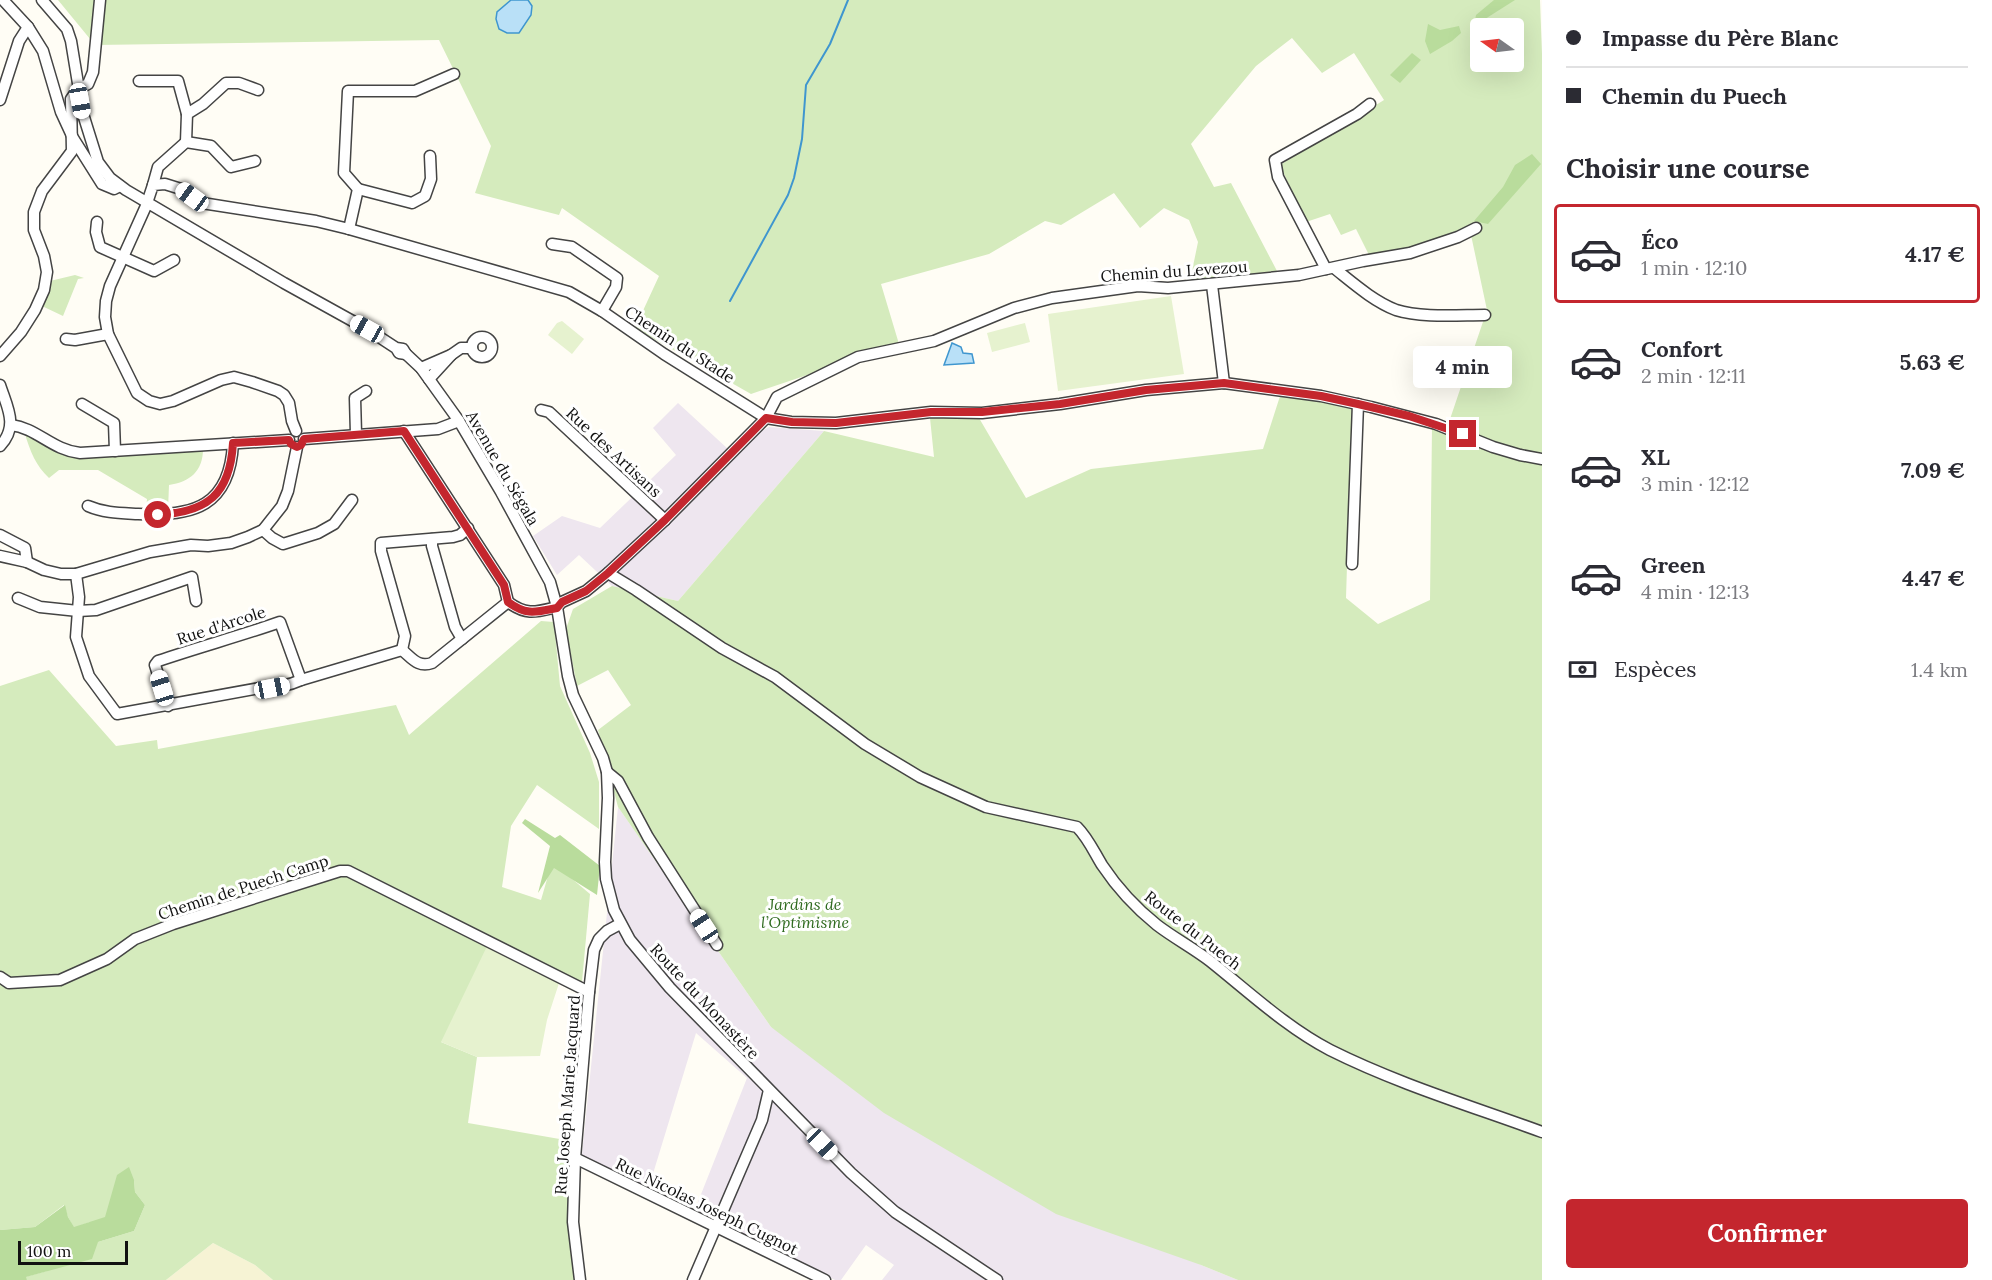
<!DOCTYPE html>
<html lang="fr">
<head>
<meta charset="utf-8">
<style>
  body { margin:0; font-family:Lora,serif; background:#f7f7f7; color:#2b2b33; height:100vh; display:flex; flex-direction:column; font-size:22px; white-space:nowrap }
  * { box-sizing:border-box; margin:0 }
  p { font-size:20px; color:#7c7c81 }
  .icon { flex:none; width:33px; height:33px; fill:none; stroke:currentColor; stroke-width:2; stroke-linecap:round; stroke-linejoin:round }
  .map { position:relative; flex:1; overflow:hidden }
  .panel { display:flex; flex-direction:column; background:#fff; width:450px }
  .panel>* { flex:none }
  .guide { display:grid; align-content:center; height:132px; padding:0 24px; background:#fff }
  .needle { width:39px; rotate:284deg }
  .buttons { position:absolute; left:1470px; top:18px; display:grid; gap:12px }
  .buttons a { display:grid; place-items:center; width:54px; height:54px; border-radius:6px; background:#fff; box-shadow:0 6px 24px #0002; font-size:30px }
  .scale { position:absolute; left:18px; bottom:15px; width:110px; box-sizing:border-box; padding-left:6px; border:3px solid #111; border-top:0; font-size:16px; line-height:21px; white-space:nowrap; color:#111; -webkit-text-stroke:4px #fff; paint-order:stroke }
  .end { position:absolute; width:27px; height:27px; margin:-14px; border:8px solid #c4262e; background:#fff; box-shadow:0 0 0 3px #fff }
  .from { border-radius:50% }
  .bubble { position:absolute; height:42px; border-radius:6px; background:#fff; box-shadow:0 6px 24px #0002; font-size:20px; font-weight:800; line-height:42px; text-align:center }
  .car { position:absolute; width:18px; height:36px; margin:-18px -9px; border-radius:8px; box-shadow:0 0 4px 2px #0007; background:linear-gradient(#fff 24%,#345 0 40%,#fff 0 76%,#345 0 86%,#fff 0) }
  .guide b { display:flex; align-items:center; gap:21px; height:57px; font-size:22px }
  .guide b+b { border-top:2px solid #e1e1e2 }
  .guide i { width:15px; height:15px; background:#2b2b33 }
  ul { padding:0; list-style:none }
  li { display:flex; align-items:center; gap:18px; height:99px; margin:0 12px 9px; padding:0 12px; border:3px solid transparent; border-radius:6px }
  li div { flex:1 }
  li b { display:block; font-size:22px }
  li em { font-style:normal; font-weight:800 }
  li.on { border-color:#c4262e }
  li>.icon { width:54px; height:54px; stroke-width:1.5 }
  h2 { padding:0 24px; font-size:27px; line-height:72px }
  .pay { display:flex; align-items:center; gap:15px; height:66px; padding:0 24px; font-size:22px }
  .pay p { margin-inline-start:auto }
  .button { display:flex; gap:12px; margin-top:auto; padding:12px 24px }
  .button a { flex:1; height:69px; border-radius:6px; background:#c4262e; color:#fff; font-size:24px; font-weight:800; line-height:69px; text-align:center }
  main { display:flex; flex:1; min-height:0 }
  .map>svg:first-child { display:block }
  .industrial { fill:#eee6ef }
  .farmland { fill:#f6f3d4 }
  .green { fill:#d5ebbd; fill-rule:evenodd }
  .forest { fill:#b9dc9c }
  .pitch { fill:#e6f2cf }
  .water { fill:#b9e0f7; stroke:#3f96cf; stroke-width:1.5 }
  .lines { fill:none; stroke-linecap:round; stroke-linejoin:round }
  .stream { stroke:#3f96cf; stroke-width:2 }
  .minor-casing { stroke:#444; stroke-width:13 }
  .minor { stroke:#fff; stroke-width:10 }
  .route { stroke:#c4262e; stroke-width:8 }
  .labels { text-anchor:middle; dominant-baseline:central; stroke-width:6; stroke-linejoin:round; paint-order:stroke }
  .street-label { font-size:16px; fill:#111; stroke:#fff }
  .park-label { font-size:16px; font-style:italic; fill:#2f6b1f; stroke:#fff }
</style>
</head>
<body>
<main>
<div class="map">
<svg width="1542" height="1280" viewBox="0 0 1542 1280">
  <rect width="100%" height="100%" fill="#fffdf5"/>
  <g class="industrial">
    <polygon points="678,403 728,449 769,427 824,431 678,601 612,586 579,555 557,575 533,536 562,516 600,528 676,455 653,428"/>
    <polygon points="618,807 771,1027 1201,1265 1238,1280 882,1280 894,1265 866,1245 841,1280 835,1280 694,1212 747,1078 696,1033 648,1190 581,1163"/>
  </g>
  <polygon class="farmland" points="213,1243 255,1265 273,1280 166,1280"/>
  <g class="green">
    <path d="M 58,0 L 1540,0 L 1542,54 L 1542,1280 L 1238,1280 L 1201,1265 L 1056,1214 L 884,1113 L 771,1027 L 618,807 L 598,730 L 631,705 L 608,670 L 577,686 L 566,629 L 573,609 L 612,586 L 678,601 L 824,431 L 934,457 L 930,418 L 979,418 L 1026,498 L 1091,469 L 1263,449 L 1281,393 L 1352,405 L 1346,598 L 1378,624 L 1430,600 L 1432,427 L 1449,422 L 1487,310 L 1471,235 L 1369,255 L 1356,229 L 1341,235 L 1330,214 L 1306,222 L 1280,165 L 1384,100 L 1354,53 L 1322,73 L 1292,38 L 1256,66 L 1191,144 L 1214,187 L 1231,183 L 1277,271 L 1190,281 L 1198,242 L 1189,220 L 1164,208 L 1140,228 L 1114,193 L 1061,225 L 1045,221 L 989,254 L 881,284 L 899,344 L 751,394 L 635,328 L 659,276 L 562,208 L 559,215 L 475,193 L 491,146 L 439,40 L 95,45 ZM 1480,28 L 1514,28 L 1514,62 L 1480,62 Z"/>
    <polygon points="75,275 84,278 78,279 63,316 42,306 50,281"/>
    <path d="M 25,434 L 64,455 L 86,458 L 203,449 C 203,471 190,482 169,485 L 168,510 L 146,510 L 147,499 L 98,470 L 59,470 L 49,478 C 36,466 30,451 25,434 Z"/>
    <path d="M 541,621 L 554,622 L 560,686 L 590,753 L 599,782 L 599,829 L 537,785 L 511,826 L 502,887 L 541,900 L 552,862 L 590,894 L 582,982 L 561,977 L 441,1042 L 477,1057 L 468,1123 L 571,1141 L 568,1224 L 574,1280 L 273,1280 L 255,1265 L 213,1243 L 166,1280 L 27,1280 L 25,1277 L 47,1271 L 90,1222 L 74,1228 L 68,1217 L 64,1205 L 35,1227 L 0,1230 L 0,686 L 49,670 L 116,746 L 157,740 L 158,749 L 396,705 L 409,735 ZM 134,1180 L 135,1192 L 145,1205 L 134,1231 L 98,1242 Z"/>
  </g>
  <g class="forest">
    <polygon points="1494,0 1515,0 1474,26 1476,15"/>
    <polygon points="1428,24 1440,30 1459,26 1461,33 1452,41 1430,54 1425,41"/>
    <polygon points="1412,53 1421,60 1400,83 1390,75"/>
    <polygon points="1532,154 1541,164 1488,224 1474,221 1503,187 1515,165"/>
    <polygon points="525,819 555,838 560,835 600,866 597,895 554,868 538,893 550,846 522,823"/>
    <polygon points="129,1167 134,1180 135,1192 145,1205 134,1231 98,1242 92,1259 26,1277 27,1280 0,1280 0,1230 35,1227 65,1205 68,1217 74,1227 105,1217 117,1175"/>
  </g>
  <g class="pitch">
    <polygon points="1171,296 1184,374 1058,391 1048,314"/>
    <polygon points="562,321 584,339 572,354 548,335 557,323"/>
    <polygon points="1025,323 1030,342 992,352 987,333"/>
    <polygon points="490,940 561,977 547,1020 540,1056 477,1057 441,1042"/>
  </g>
  <g class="water">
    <polygon points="511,0 528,0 532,6 531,15 519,33 507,33 499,29 496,19 497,12"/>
    <polygon points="952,343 961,347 963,353 972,354 974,363 944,365"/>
  </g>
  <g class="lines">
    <polyline class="stream" points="730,301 788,195 794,178 802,139 806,85 830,44 848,0"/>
    <defs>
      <g id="minor">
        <polyline points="3,0 28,27 43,51 61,112 73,138 102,184 114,189 120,186"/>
        <polyline points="42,0 67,29 71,41 83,114 98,162 110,178 126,190 284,283 367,329 396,348 399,353 406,354 403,349 396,348"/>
        <polyline points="139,81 178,81 187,114"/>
        <polyline points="0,100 19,41 28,27"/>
        <polyline points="186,142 187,114 203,104 226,83 239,83 258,90"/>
        <polyline points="153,185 158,167 186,142 211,146 231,167 255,161"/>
        <polyline points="358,189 412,203 425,196 431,179 430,156"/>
        <polyline points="97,222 96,232 100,247 154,271 174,260"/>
        <polyline points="349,229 358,189 344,173 348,91 415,91 454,74"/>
        <polyline points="552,244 572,247 617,278 616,287 602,311"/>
        <path d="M 1334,268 C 1353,283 1373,301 1396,310 C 1421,318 1458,315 1485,315"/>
        <polyline points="1326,269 1278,177 1275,160 1357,114 1370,104"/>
        <polyline points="1212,285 1224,383"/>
        <circle cx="482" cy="347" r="10"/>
        <polyline points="66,339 75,340 108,334"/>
        <polyline points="406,354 421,368 459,421 501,492 550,582 557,607 568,676 573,695 603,758 607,772 608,798 605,862 606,879 614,910 630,940 670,988 851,1173 895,1212 997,1280"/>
        <polyline points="451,355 461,348 472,348"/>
        <polyline points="0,356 21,332 35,310 44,290 47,272 44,256 34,230 34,212 42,191 72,151 71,99 78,89 88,84 93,72 100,0"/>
        <polyline points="421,368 451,355 429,379"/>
        <path d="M 0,385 C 7,407 19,426 0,446"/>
        <polyline points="82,404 114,423 115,451"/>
        <polyline points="541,410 549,412 665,520"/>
        <path d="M 11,425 C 37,428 52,450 80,453 L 289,440"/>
        <polyline points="296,431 292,421 289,403 284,395 278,391 252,382 234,377 221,380 173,401 160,404 149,401 137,393 108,334 105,317 106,301 110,286 146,206 153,185 165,184 181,189 202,203 316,221 349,229 569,292 602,311 664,354 766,418 791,422 836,423 931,412 982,413 1060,404 1146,390 1224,383 1321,396 1371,407 1436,424 1493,447 1520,455 1542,459"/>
        <polyline points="404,431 504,585 508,602"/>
        <polyline points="356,434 355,398 366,391"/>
        <polyline points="304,439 438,429 459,421"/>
        <path d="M 88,506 C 104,513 120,513 138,514 C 194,517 230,506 233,443"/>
        <polyline points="263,530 272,538 283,544 318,533 334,524 352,500"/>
        <polyline points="0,535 25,548 27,562"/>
        <polyline points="432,539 432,546 455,627 462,639"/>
        <polyline points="0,556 27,562 44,570 61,574 76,574 150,552 191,545 208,546 231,543 248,537 263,530 282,506 288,491 297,447"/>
        <polyline points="1352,564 1358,404"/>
        <path d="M 608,573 L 636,590 L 722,648 L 775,677 L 865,744 L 920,777 L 986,807 L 1077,827 C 1088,838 1094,852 1102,865 C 1116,886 1137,909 1157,925 C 1174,938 1193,948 1210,961 C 1249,992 1286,1027 1330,1050 C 1398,1084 1471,1106 1542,1132"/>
        <path d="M 76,574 L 79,597 L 76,637 L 89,676 L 117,714 L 260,688 C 275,688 288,686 301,680 L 402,650 C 412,658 418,668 432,663 L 508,602 C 527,616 536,612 557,607"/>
        <polyline points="18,598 40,607 78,611 96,610 192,577 196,601"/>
        <polyline points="557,607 562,602 586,591 608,573 665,520 766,418 777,397 858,357 934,341 1014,308 1052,298 1138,286 1168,288 1299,275 1363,261 1410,253 1458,237 1476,228"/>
        <polyline points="402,650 405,636 381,551 381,543 453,537 460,535 468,528"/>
        <path d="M 168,706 L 155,665 L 158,661 C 199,647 240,636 280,622 L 301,680"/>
        <polyline points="607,772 618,781 648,837 717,945"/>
        <polyline points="0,977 9,983 60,980 107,959 135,939 173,924 340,871 348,871 589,992"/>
        <polyline points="575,1158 825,1280"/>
        <polyline points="580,1280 573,1222 575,1158 589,992 594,950 599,939 607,931 620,924"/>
        <polyline points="693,1280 762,1120 769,1090"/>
      </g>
    </defs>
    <use href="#minor" class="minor-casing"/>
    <use href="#minor" class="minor"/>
  </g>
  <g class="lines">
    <path class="route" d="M 158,515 C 207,512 230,495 233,443 L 289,440 L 291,444 L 297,447 L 301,445 L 304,439 L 404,431 L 504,585 L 508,602 C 527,616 536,612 557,608 L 562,602 L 586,591 L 608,573 L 665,520 L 766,418 L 792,422 L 836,423 L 931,412 L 982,412 L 1060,404 L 1146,390 L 1224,383 L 1321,396 L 1358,404 L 1409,416 L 1463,434"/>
  </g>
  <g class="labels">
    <g class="street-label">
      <text transform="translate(1174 271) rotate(-4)">Chemin du Levezou</text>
      <text transform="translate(680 344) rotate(33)">Chemin du Stade</text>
      <text transform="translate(614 452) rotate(43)">Rue des Artisans</text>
      <text transform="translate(503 468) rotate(60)">Avenue du Ségala</text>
      <text transform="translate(221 625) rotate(-18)">Rue d'Arcole</text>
      <text transform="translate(243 887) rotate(-18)">Chemin de Puech Camp</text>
      <text transform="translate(1193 930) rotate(38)">Route du Puech</text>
      <text transform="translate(705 1001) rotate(47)">Route du Monastère</text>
      <text transform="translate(567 1095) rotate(-86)">Rue Joseph Marie Jacquard</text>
      <text transform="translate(707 1206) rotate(26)">Rue Nicolas Joseph Cugnot</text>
    </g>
    <g class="park-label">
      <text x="805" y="904">Jardins de<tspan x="805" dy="18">l’Optimisme</tspan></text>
    </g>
  </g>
</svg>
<div class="buttons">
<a><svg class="needle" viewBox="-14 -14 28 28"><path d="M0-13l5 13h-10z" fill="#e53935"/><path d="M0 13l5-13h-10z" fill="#7c7c81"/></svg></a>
</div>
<div class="scale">100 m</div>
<i class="end from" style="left:158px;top:515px"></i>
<i class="end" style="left:1463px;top:434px"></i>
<div class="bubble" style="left:1413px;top:346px;width:99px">4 min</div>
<i class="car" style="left:80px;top:101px;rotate:170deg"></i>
<i class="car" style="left:192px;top:197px;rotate:306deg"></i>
<i class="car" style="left:367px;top:329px;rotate:299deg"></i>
<i class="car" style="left:162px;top:688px;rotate:343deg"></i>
<i class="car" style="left:272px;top:688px;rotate:79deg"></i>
<i class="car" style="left:704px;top:926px;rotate:327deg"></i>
<i class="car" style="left:822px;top:1144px;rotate:136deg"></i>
</div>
<section class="panel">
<div class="guide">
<b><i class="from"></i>Impasse du Père Blanc</b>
<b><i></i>Chemin du Puech</b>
</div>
<h2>Choisir une course</h2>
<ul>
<li class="on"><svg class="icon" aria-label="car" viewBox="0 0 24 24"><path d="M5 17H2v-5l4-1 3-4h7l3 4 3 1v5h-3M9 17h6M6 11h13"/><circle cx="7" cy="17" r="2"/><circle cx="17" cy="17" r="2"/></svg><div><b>Éco</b><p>1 min · 12:10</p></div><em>4.17 €</em></li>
<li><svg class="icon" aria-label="car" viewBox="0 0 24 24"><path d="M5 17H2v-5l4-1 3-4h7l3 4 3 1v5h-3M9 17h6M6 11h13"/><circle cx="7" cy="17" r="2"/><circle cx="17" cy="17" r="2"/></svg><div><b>Confort</b><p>2 min · 12:11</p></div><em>5.63 €</em></li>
<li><svg class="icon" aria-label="car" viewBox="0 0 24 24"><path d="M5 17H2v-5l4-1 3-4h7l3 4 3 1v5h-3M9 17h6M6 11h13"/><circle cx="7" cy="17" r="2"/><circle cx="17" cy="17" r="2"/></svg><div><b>XL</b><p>3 min · 12:12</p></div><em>7.09 €</em></li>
<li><svg class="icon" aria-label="car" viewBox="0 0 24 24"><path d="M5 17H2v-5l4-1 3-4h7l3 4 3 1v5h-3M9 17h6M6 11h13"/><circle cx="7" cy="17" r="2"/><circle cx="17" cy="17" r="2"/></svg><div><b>Green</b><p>4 min · 12:13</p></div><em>4.47 €</em></li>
</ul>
<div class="pay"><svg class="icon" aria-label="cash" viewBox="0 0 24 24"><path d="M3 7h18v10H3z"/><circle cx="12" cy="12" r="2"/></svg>Espèces<p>1.4 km</p></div>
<div class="button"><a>Confirmer</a></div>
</section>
</main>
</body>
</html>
